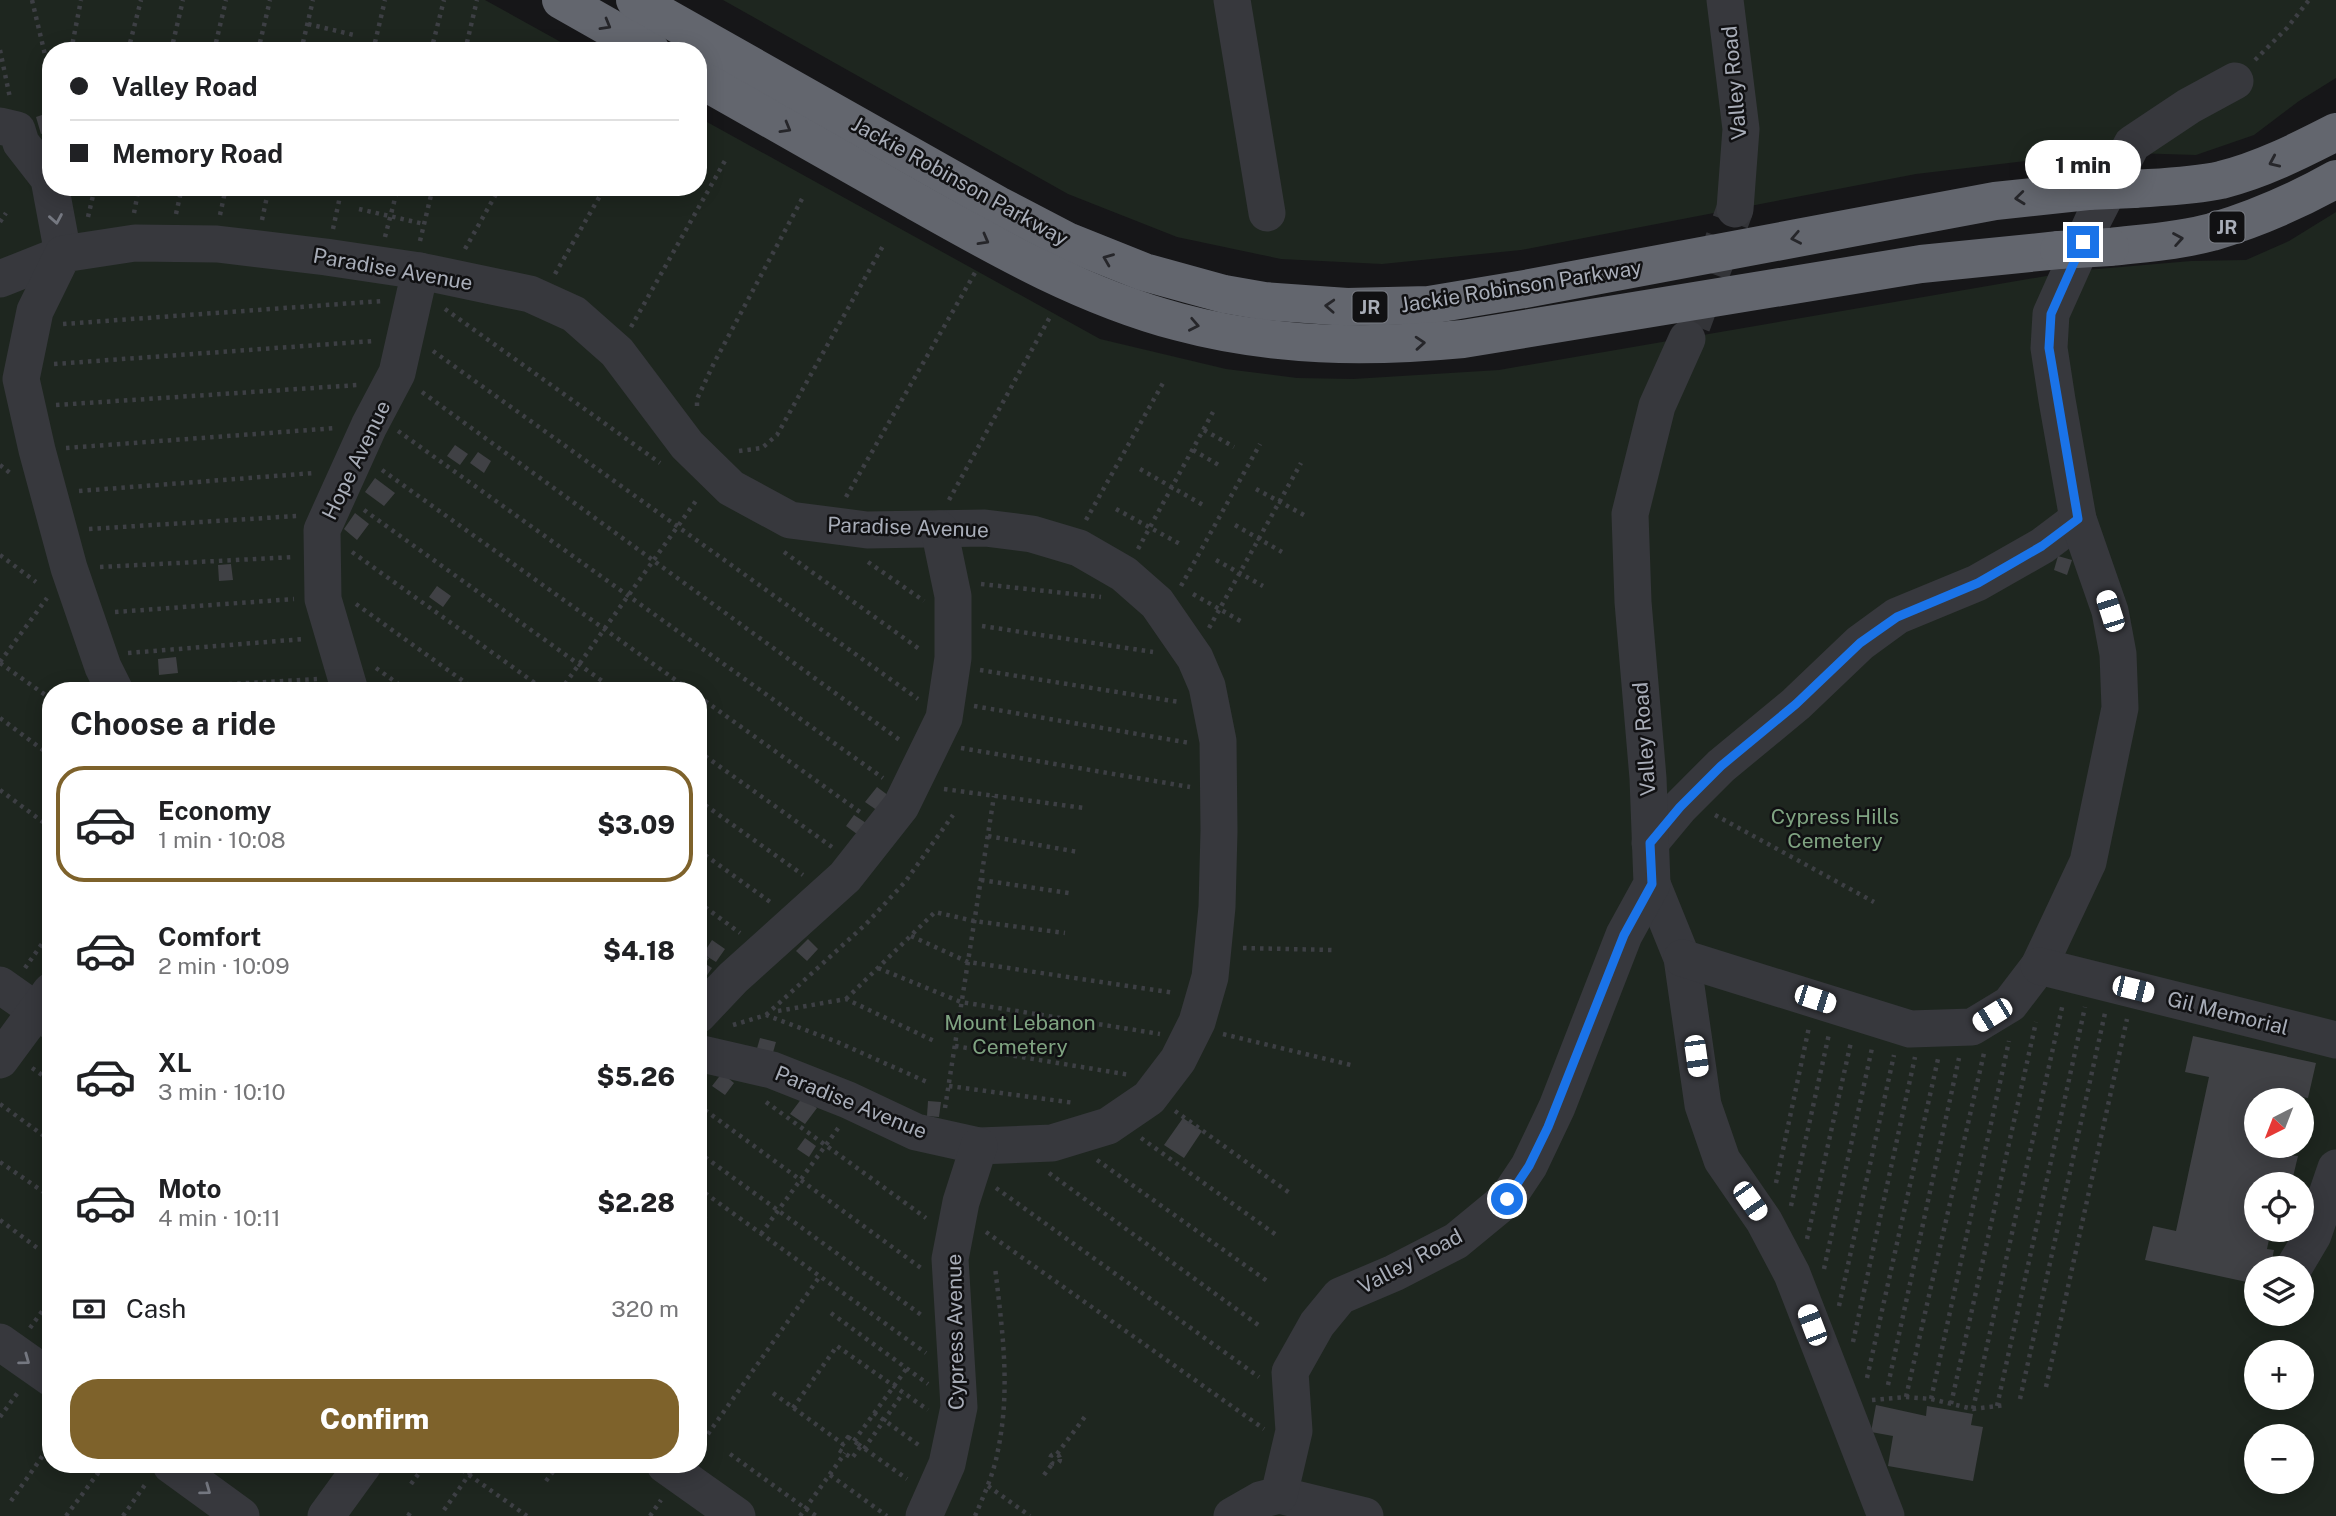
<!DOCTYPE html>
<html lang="en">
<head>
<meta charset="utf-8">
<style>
  body { margin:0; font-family:"Public Sans",sans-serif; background:#f6f6f6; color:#202124; height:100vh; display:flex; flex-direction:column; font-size:26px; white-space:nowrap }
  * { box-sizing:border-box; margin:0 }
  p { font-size:23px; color:#757577 }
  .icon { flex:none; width:38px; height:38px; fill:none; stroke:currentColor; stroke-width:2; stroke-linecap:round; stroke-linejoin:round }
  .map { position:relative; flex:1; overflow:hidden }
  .side { position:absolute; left:42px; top:682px; width:665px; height:791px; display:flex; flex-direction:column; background:#fff; border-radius:28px; box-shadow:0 4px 18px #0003 }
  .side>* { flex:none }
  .banner { position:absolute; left:42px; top:42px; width:665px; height:154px; border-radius:28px; box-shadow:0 4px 18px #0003; display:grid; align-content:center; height:154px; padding:0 28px; background:#fff }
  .needle { width:46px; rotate:222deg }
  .controls { position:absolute; left:2244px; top:1088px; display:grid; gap:14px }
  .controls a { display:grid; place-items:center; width:70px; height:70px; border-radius:50%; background:#fff; box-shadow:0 4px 18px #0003; font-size:35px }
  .end { position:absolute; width:32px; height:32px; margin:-16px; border:9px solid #1a73e8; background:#fff; box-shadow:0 0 0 4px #fff }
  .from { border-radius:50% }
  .bubble { position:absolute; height:49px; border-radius:24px; background:#fff; box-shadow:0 4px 18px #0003; font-size:23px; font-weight:800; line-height:49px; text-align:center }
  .car { position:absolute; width:21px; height:42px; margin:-21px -10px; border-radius:9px; box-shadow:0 0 5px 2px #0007; background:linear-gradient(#fff 24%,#345 0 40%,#fff 0 76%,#345 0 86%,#fff 0) }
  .banner b { display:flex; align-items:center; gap:24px; height:66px; font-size:26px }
  .banner b+b { border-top:2px solid #e0e0e0 }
  .banner i { width:18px; height:18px; background:#202124 }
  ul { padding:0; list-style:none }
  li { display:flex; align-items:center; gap:21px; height:116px; margin:0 14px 10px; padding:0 14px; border:4px solid transparent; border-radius:28px }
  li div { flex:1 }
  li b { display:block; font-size:26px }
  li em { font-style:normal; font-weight:800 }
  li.active { border-color:#7e622b }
  li>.icon { width:63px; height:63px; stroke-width:1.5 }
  h2 { padding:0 28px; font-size:32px; line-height:84px }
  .pay { display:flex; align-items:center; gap:18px; height:77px; padding:0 28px; font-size:26px }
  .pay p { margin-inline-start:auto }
  .primary-button { display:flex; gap:14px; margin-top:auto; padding:14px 28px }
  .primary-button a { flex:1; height:80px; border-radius:28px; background:#7e622b; color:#fff; font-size:28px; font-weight:800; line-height:80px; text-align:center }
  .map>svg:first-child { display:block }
  .green { fill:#1e261f; fill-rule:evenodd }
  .building { fill:#404145 }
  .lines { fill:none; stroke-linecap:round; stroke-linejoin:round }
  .minor-tunnel { stroke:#333438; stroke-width:37; stroke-dasharray:37 18; stroke-linecap:butt }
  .path { stroke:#3d3f44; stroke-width:4.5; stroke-dasharray:3.5 5; stroke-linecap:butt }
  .minor { stroke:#37383d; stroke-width:37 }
  .highway { stroke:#63666e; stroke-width:38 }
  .highway-bridge { stroke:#63666e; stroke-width:38 }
  .oneway { stroke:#26262a }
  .oneway2 { stroke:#757881 }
  .route { stroke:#1a73e8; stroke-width:9 }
  .labels { text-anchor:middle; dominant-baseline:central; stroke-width:5; stroke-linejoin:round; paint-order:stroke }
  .shield { fill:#111113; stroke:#7b7e86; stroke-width:2 }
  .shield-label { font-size:19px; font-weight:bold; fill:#a8adb8 }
  .street-label { font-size:21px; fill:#a8adb8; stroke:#111113 }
  .park-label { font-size:21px; fill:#7fa381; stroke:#111113 }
</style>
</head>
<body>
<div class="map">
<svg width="2336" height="1516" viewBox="0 0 2336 1516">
  <rect width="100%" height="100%" fill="#161618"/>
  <g class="green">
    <path d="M 0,0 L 485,0 L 577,51 L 51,51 L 51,187 L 698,187 L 698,117 L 1100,339 L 1226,369 L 1297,378 L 1353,379 L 1499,370 L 2075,271 L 2191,261 L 2246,260 L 2289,241 L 2336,212 L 2336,1516 L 0,1516 ZM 51,691 L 698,691 L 698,1465 L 51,1465 ZM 2256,1101 L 2301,1101 L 2301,1146 L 2256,1146 ZM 2256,1185 L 2301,1185 L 2301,1230 L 2256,1230 ZM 2256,1269 L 2301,1269 L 2301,1314 L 2256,1314 ZM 2256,1353 L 2301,1353 L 2301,1398 L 2256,1398 ZM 2256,1437 L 2301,1437 L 2301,1482 L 2256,1482 Z"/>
    <polygon points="723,0 2336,0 2336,78 2299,101 2254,135 2196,155 2132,153 2043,159 1916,174 1521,250 1382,264 1281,259 1177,237 1068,194"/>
  </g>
  <g class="building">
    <polygon points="51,112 51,131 41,134 36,117"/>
    <polygon points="455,445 468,454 460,465 447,456"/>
    <polygon points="478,452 491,461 484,473 470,463"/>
    <polygon points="375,478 395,493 384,506 365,492"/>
    <polygon points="355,513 369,524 357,540 344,529"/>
    <polygon points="2058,556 2072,560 2067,575 2054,570"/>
    <polygon points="231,564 233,580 219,581 218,565"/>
    <polygon points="437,586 451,596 443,607 429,597"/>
    <polygon points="176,657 178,673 159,675 158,659"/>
    <polygon points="877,787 889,796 878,811 865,802"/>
    <polygon points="854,815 866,823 857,834 846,826"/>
    <polygon points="808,939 818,949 807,961 796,951"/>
    <polygon points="712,940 725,949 716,962 703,954"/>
    <polygon points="698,959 712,968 703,981 698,978"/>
    <polygon points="2193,1036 2316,1063 2308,1098 2301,1097 2300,1101 2256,1101 2256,1146 2290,1146 2288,1155 2298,1156 2291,1185 2256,1185 2256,1230 2271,1230 2267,1249 2274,1250 2270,1269 2256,1269 2256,1284 2145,1260 2153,1226 2176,1231 2209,1077 2185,1072"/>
    <polygon points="760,1038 776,1042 772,1056 756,1052"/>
    <polygon points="722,1073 734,1083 725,1095 712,1086"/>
    <polygon points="802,1098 817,1108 805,1124 790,1114"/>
    <polygon points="928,1101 941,1102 939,1117 927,1116"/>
    <polygon points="1183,1118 1202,1131 1184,1158 1164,1145"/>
    <polygon points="805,1138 816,1146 809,1157 797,1149"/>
    <polygon points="1876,1405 1926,1416 1927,1406 1973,1414 1971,1425 1983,1427 1973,1481 1888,1466 1893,1436 1871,1432"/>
  </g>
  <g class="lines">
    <polyline class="minor-tunnel" points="1692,325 1735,209"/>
    <g class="path">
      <polyline points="32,0 51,80"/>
      <polyline points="308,24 354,35"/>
      <polyline points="0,50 10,98"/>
      <polyline points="71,51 81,0"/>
      <polyline points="128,51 141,0"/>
      <polyline points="171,51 183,0"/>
      <polyline points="214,51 226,0"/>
      <polyline points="258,51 270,0"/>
      <polyline points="301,51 313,0"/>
      <polyline points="373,51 385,0"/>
      <polyline points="431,51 444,0"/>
      <polyline points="465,51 477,0"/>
      <polyline points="2255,60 2287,28 2309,0"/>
      <polyline points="288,187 316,194"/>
      <polyline points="359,209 424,224"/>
      <polyline points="134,213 139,187"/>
      <polyline points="176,214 182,187"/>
      <polyline points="220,215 226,187"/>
      <polyline points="88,217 95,187"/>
      <polyline points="262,220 269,187"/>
      <polyline points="0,222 6,213"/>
      <polyline points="333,229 342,187"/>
      <polyline points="385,237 398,187"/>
      <polyline points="420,241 433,187"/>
      <polyline points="465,249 500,187"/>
      <polyline points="555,274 605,187"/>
      <polyline points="445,309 660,463"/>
      <polyline points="63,324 382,301"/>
      <polyline points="631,327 726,159"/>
      <polyline points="433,351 918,699"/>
      <polyline points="54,364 373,341"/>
      <polyline points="422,392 901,741"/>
      <polyline points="56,405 358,385"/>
      <polyline points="697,406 697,399 714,363 803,197"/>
      <polyline points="1204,430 1234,447"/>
      <polyline points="398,431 883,778"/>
      <polyline points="66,448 337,428"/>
      <polyline points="1193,450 1222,467"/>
      <polyline points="739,451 762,448 777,435 884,244"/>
      <polyline points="0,465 10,473"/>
      <polyline points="1140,469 1203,505"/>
      <polyline points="382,470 691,691"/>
      <polyline points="1256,489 1304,515"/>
      <polyline points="79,491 314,473"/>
      <polyline points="846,497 976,271"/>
      <polyline points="949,500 1051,315"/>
      <polyline points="1116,509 1180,544"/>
      <polyline points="364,510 616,691"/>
      <polyline points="1086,520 1163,383"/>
      <polyline points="1235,525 1282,552"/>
      <polyline points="89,529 297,516"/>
      <polyline points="1138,549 1213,412"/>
      <polyline points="352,552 546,691"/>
      <polyline points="784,552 922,651"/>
      <polyline points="0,555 36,582"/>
      <polyline points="1216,560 1263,586"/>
      <polyline points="868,562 924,601"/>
      <polyline points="100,567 294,557"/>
      <polyline points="981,584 1101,597"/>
      <polyline points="1181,586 1260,444"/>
      <polyline points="1193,594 1244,623"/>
      <polyline points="356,604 477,691"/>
      <polyline points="115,612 294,599"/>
      <polyline points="982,626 1153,652"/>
      <polyline points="1209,628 1301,463"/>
      <polyline points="128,653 304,639"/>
      <polyline points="0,662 47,598"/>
      <polyline points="0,663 51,699"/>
      <polyline points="376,668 408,691"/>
      <polyline points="980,670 1179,702"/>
      <polyline points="144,689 317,679"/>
      <polyline points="560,691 698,498"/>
      <polyline points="698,696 860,812"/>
      <polyline points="974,706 1190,743"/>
      <polyline points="0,718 51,756"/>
      <polyline points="961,748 1190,787"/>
      <polyline points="698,751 832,847"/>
      <polyline points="944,789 1084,808"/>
      <polyline points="0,790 51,828"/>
      <polyline points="698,800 803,875"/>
      <polyline points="1715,815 1874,902"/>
      <polyline points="988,836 1078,852"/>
      <polyline points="698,850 773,904"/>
      <polyline points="981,880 1069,893"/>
      <polyline points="698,902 740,933"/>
      <polyline points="911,936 968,962 1175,993"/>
      <polyline points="1243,948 1333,950"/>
      <polyline points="698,953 709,961"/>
      <polyline points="25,968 51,931"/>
      <polyline points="878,968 961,1002 1160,1034"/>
      <polyline points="846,999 935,912 974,921 1065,933"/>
      <polyline points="778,1011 846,999 934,1041"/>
      <polyline points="766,1015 866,924 905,882 953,815"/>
      <polyline points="733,1025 766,1015 835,1041 927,1082"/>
      <polyline points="1223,1034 1351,1065"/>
      <polyline points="955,1046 1130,1075"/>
      <polyline points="32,1068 51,1081"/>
      <polyline points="949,1086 1075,1103"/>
      <polyline points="766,1102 926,1218"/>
      <polyline points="0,1104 51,1141"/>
      <polyline points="698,1105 921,1268"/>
      <polyline points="945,1108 994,796"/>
      <polyline points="1175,1111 1291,1194"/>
      <polyline points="1141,1138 1279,1237"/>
      <polyline points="698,1152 924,1317"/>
      <polyline points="1097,1160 1270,1283"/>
      <polyline points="0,1162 51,1197"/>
      <polyline points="1049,1173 1261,1327"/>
      <polyline points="1776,1183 1809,1027"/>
      <polyline points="698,1188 926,1353"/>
      <polyline points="996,1188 1259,1377"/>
      <polyline points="1791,1206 1829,1034"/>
      <polyline points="0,1220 40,1250"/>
      <polyline points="698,1225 708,1213"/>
      <polyline points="986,1232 1264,1429"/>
      <polyline points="761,1234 839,1127"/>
      <polyline points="1807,1239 1851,1042"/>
      <polyline points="1824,1269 1872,1048"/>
      <polyline points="1839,1306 1894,1055"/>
      <polyline points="831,1313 928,1384"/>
      <polyline points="30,1328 51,1299"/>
      <polyline points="1853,1342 1915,1057"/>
      <polyline points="1867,1378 1938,1059"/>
      <polyline points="1888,1385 1959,1058"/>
      <polyline points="2046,1387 2127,1019"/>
      <polyline points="773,1393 843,1444"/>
      <polyline points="1906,1397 1984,1053"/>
      <polyline points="1931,1399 2009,1041"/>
      <polyline points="2020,1399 2105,1013"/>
      <polyline points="1872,1400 1906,1397 1931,1399 1973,1409 2006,1405"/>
      <polyline points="1951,1404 2036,1022"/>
      <polyline points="1997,1406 2085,1007"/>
      <polyline points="793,1408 837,1346 928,1410"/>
      <polyline points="1973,1409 2063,1003"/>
      <polyline points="874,1413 920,1446"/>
      <polyline points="0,1417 19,1391"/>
      <polygon points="848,1437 861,1446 852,1458 839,1450"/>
      <polyline points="854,1441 907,1368"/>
      <polyline points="858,1444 907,1479"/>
      <polyline points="698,1448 820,1276"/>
      <polyline points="864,1449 903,1393"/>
      <circle cx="1055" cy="1459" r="5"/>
      <polyline points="730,1454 816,1516"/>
      <polyline points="1057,1454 1087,1414"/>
      <polyline points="455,1465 527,1516"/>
      <polyline points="830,1475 887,1516"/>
      <polyline points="1044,1475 1053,1463"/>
      <polyline points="546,1481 558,1465"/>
      <polyline points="411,1484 425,1465"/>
      <polyline points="988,1486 1030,1516"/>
      <polyline points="11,1501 51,1444"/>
      <polyline points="444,1510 476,1465"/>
      <polyline points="66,1516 104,1465"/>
      <polyline points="123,1516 147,1482"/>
      <polyline points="408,1516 412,1510"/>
      <polyline points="650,1516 661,1500"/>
      <polyline points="800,1516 845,1453"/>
      <path d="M 975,1516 C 984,1495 994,1473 998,1450 C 1011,1388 1002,1328 995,1267"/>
    </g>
    <g class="minor">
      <polyline points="1232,0 1267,213"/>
      <polyline points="1725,0 1741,129 1735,209"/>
      <polyline points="0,126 17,130 21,143 49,179 63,254 0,279"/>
      <polyline points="115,691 103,667 69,568 37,450 21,379 35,311 63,254 135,243 217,244 326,257 420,271 530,294 574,314 617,352 687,445 731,488 790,520 867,530 985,528 1032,534 1079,548 1124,574 1157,603 1195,658 1207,686 1218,741 1219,831 1217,907 1210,977 1197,1022 1178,1060 1149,1098 1108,1126 1052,1143 979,1146 916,1132 848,1100 772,1070 698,1053"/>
      <polyline points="350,691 323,599 322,530 369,426 397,373 420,271"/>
      <polyline points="1650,843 1680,807 1721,766 1796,704 1860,643 1897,616 1977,583 2042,546 2078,519"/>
      <polyline points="1652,884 1682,958 1703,1105 1722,1160 1764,1221 1792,1274 1886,1516"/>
      <polyline points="1682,958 1910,1029 1972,1027 2010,1004 2039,966 2088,862 2120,708 2118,654 2110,611 2078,519 2057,400 2049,348 2051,314 2094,218 2132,144 2189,106 2235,81"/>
      <polyline points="2039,966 2336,1040"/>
      <polyline points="0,985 51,1021"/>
      <polyline points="698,1015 733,978 845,877 901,806 944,718 953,658 953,596 939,529"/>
      <polyline points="0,1060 51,991"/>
      <polyline points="2293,1269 2313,1235 2336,1168"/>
      <polyline points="0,1342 51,1378"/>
      <polyline points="171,1465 241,1516"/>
      <polyline points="665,1465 737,1516"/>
      <polyline points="1279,1495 1365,1516"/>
      <polyline points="326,1516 363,1465"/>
      <polyline points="924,1516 947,1464 959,1407 950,1259 961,1202 979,1146"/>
      <polyline points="1232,1516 1260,1500 1279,1495 1294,1431 1290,1372 1317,1324 1340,1296 1394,1273 1456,1241 1507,1199 1529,1166 1557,1107 1624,935 1652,884 1648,778 1633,602 1630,514 1657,406 1687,339"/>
    </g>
    <g class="highway">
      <polyline points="561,0 651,51"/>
      <polyline points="635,0 998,205 1069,242 1144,272 1224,294 1264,301 1347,307 1429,305 1525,289 1995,201 2088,191"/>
      <path d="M 698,78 C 770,119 843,160 915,201 C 1000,249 1084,297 1179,322 C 1272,347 1367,348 1463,339 L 1921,264 L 2059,250"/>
      <path d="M 2134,189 C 2163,187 2193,186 2221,180 C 2261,170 2299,151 2336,132"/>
      <path d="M 2110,247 C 2144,243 2179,241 2212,232 C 2255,219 2297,201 2336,179"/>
    </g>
    <g class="highway-bridge">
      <polyline points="2088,191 2134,189"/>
      <polyline points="2059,250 2110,247"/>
    </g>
  </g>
  <defs><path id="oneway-chevron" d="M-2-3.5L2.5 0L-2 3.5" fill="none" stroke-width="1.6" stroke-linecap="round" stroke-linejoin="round" transform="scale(1.75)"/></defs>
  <g class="oneway">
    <use href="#oneway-chevron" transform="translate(606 25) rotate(30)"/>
    <use href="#oneway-chevron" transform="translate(786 128) rotate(30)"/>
    <use href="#oneway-chevron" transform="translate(2274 162) rotate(156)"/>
    <use href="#oneway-chevron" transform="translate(2020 198) rotate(174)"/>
    <use href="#oneway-chevron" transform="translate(1796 238) rotate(169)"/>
    <use href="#oneway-chevron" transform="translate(2178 239) rotate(-10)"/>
    <use href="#oneway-chevron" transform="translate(984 240) rotate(29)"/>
    <use href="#oneway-chevron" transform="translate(1108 259) rotate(-158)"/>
    <use href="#oneway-chevron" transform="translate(1330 306) rotate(-177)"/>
    <use href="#oneway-chevron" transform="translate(1194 325) rotate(11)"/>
    <use href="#oneway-chevron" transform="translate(1420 343) rotate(-4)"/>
  </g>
  <g class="oneway2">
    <use href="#oneway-chevron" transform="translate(56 219) rotate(80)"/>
    <use href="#oneway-chevron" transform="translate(25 1360) rotate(36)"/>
    <use href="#oneway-chevron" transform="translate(206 1490) rotate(36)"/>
  </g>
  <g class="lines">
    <polyline class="route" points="1507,1199 1529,1166 1548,1127 1624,935 1652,884 1650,843 1680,807 1721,766 1796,704 1860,643 1897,617 1978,583 2042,546 2078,519 2049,348 2051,314 2083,242"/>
  </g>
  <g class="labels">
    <g class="shield">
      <rect x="2209.5" y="211.5" width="35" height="31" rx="5"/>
      <rect x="1352.5" y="291.5" width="35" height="31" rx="5"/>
    </g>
    <g class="shield-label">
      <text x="2227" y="227">JR</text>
      <text x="1370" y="307">JR</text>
    </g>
    <g class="street-label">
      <text transform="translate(1734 83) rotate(-95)">Valley Road</text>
      <text transform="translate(960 181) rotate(29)">Jackie Robinson Parkway</text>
      <text transform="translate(393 269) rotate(10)">Paradise Avenue</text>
      <text transform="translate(1521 286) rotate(-9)">Jackie Robinson Parkway</text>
      <text transform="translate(356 460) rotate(-64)">Hope Avenue</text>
      <text transform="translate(908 527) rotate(2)">Paradise Avenue</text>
      <text transform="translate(1644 739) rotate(-94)">Valley Road</text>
      <text transform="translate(2228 1013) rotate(14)">Gil Memorial</text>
      <text transform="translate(851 1102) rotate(22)">Paradise Avenue</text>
      <text transform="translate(1410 1261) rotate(-28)">Valley Road</text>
      <text transform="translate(955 1332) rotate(-91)">Cypress Avenue</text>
    </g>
    <g class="park-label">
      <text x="1835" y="816">Cypress Hills<tspan x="1835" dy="24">Cemetery</tspan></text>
      <text x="1020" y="1022">Mount Lebanon<tspan x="1020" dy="24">Cemetery</tspan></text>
    </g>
  </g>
</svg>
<div class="controls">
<a><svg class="needle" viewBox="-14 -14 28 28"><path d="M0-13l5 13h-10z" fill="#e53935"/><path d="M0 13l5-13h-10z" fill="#757577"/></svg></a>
<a><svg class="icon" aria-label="locate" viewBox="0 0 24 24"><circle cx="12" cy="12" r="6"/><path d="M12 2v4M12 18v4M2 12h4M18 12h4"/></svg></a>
<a><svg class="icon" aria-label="layers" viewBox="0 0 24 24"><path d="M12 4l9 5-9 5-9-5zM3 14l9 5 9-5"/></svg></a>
<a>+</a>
<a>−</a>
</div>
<i class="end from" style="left:1507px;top:1199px"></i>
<i class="end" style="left:2083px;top:242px"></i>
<div class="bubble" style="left:2025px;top:140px;width:116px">1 min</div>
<i class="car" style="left:2110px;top:611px;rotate:342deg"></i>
<i class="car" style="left:2133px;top:989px;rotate:104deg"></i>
<i class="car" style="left:1815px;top:999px;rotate:108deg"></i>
<i class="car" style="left:1992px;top:1015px;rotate:238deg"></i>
<i class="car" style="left:1696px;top:1056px;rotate:172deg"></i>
<i class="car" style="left:1750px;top:1201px;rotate:145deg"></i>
<i class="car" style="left:1812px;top:1325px;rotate:339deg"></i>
<div class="banner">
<b><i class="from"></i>Valley Road</b>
<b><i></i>Memory Road</b>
</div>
<section class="side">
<h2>Choose a ride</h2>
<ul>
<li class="active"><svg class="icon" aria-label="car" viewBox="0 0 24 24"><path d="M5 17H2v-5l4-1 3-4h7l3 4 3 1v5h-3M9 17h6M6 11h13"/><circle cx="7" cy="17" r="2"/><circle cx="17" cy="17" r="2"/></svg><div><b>Economy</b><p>1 min · 10:08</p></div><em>$3.09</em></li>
<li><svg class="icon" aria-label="car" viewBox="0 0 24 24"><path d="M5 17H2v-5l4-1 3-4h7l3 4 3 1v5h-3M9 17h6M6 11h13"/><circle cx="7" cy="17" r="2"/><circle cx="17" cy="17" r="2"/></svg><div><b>Comfort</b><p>2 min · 10:09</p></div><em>$4.18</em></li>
<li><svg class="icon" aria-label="car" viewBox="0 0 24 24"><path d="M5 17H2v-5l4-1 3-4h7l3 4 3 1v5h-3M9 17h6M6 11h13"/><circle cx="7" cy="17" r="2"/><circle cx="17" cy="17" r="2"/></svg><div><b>XL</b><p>3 min · 10:10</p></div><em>$5.26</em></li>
<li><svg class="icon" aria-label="car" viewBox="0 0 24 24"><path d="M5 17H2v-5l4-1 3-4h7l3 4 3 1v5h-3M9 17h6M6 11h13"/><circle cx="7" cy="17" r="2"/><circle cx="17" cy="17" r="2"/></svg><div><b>Moto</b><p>4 min · 10:11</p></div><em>$2.28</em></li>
</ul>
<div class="pay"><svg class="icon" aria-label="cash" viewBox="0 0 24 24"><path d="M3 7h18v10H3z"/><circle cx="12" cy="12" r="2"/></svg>Cash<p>320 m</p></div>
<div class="primary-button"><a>Confirm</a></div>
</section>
</div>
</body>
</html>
